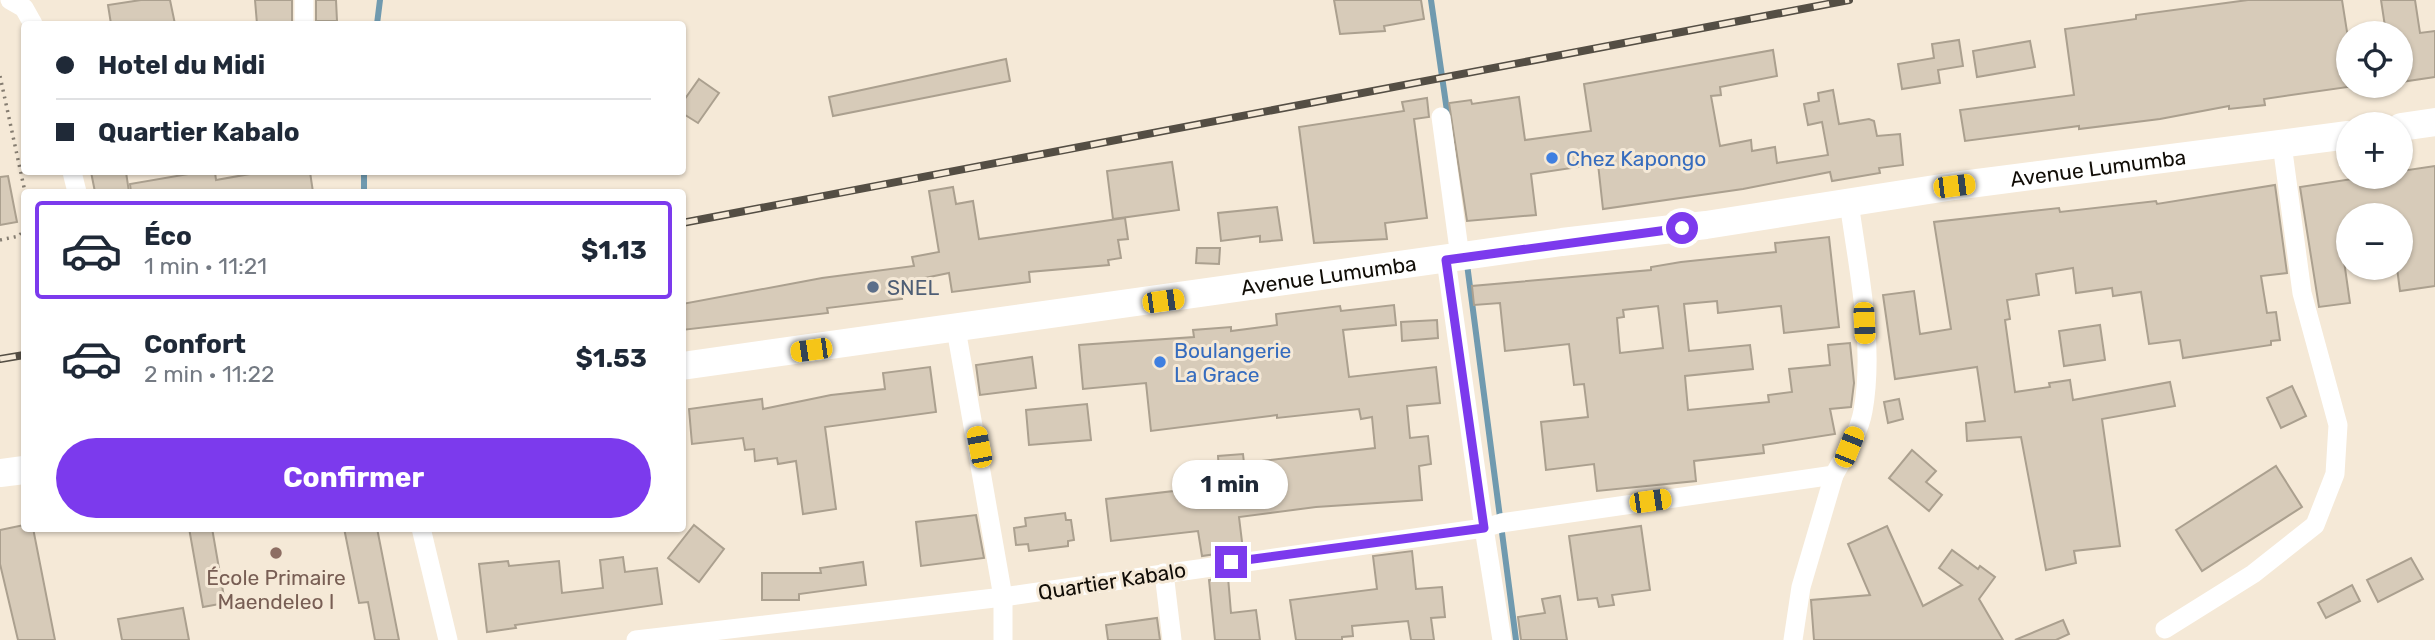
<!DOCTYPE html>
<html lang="fr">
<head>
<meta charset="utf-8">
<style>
  body { margin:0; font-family:Rubik,sans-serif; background:#f2f2f3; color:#1f2937; height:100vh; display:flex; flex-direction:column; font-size:26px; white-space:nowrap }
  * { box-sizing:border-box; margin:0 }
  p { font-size:23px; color:#747a83 }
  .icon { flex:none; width:38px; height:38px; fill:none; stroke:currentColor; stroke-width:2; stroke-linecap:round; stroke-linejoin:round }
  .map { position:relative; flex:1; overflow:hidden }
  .drawer { position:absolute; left:21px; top:189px; width:665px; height:343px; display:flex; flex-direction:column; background:#fff; border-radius:7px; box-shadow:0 2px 5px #0004 }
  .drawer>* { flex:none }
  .banner { position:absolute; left:21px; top:21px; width:665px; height:154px; border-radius:7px; box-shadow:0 2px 5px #0004; display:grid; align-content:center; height:154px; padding:0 35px; background:#fff }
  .fabs { position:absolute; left:2336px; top:21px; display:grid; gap:14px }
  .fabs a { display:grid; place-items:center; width:77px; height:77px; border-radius:50%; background:#fff; box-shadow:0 2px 5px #0004; font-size:35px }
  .end { position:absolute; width:32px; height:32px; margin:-16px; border:9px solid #7c3aed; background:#fff; box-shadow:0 0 0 4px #fff }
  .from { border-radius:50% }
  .bubble { position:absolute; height:49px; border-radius:24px; background:#fff; box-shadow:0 2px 5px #0004; font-size:23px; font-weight:700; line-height:49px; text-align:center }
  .car { position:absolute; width:21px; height:42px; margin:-21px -10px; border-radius:9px; box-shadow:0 0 5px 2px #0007; background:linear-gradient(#f5c518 24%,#345 0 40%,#f5c518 0 76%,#345 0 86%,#f5c518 0) }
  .banner b { display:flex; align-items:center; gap:24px; height:66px; font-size:26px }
  .banner b+b { border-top:2px solid #e0e1e3 }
  .banner i { width:18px; height:18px; background:#1f2937 }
  ul { padding:12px 0 0; list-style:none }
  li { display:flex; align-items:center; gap:21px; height:98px; margin:0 14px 10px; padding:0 21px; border:4px solid transparent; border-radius:7px }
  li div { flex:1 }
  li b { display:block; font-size:26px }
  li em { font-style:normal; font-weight:700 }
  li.selected { border-color:#7c3aed }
  li>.icon { width:63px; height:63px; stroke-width:1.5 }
  .cta { display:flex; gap:14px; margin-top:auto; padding:14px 35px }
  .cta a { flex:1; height:80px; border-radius:42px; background:#7c3aed; color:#fff; font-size:28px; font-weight:700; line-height:80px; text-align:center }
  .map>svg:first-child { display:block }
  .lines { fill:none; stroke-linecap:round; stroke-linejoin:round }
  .stream { stroke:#709aaf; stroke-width:6 }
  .building { fill:#d7cbb9; stroke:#aba08f; stroke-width:2; fill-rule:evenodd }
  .path { stroke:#847c70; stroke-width:3.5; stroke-dasharray:2 5; stroke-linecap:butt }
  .minor { stroke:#fff; stroke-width:19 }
  .highway { stroke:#fff; stroke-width:28 }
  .rail-casing { stroke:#544e44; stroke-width:8 }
  .rail { stroke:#f5e9d7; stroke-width:5; stroke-dasharray:16; stroke-linecap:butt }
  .route { stroke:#7c3aed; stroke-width:9 }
  .shop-dot { fill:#3f7fe0; stroke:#f5e9d7; stroke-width:2.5 }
  .service-dot { fill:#5c6f8a; stroke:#f5e9d7; stroke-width:2.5 }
  .education-dot { fill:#8d6e63; stroke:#f5e9d7; stroke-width:2.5 }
  .labels { text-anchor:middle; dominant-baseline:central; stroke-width:6; stroke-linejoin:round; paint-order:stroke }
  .shop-label { font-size:21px; fill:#366cbe; stroke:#f5e9d7; text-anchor:start }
  .street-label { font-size:21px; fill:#110d07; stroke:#f5e9d7 }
  .service-label { font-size:21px; fill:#4e5e75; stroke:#f5e9d7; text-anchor:start }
  .education-label { font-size:21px; fill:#785e54; stroke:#f5e9d7 }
</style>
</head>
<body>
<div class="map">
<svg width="2435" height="640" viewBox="0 0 2435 640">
  <rect width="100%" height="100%" fill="#f5e9d7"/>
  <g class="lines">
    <g class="stream">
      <polyline points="1431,0 1448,118"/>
      <polyline points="377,24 380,0"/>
      <polyline points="364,172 364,192"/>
      <polyline points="1467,264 1516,640"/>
    </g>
  </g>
  <g class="building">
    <polygon points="141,0 170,0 175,24 111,24 108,5"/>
    <polygon points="255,0 292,0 292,23 257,24"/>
    <polygon points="316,0 336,0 337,21 316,21"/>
    <polygon points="1334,0 1421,0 1424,19 1384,26 1385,31 1340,34"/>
    <polygon points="2248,0 2342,0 2348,38 2348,87 2264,99 2265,105 2229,109 2229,106 2160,119 2079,129 2079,126 1965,141 1960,110 2074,95 2065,29 2136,19 2136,15"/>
    <polygon points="2381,0 2415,0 2420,33 2435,31 2435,77 2401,82 2401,33 2386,33"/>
    <polygon points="1959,40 1963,66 1938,70 1940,83 1902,89 1898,64 1934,58 1932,44"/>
    <polygon points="2030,41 2035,67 1977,77 1973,51"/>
    <polygon points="1773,50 1777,76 1720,87 1721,95 1711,96 1720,146 1751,140 1752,151 1775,147 1777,163 1828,155 1822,122 1808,125 1804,104 1819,101 1818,93 1833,90 1839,124 1869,119 1874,121 1877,136 1900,134 1903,165 1879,168 1880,173 1832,181 1830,172 1743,189 1603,209 1598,164 1531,174 1536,215 1467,221 1449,103 1471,100 1472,104 1519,97 1525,140 1591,131 1584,84"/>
    <polygon points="1006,59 1010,81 833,116 829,97"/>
    <polygon points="699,79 719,93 698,123 682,113 682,103"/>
    <polygon points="1427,98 1429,117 1414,119 1427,218 1385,223 1387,239 1314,243 1299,127 1404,111 1402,102"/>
    <polygon points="1172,162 1179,210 1113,219 1107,171"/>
    <polygon points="2435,166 2435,286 2400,291 2397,268 2401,268 2401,215 2348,215 2348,260 2344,261 2350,303 2319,307 2300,187 2365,177 2401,177 2401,171"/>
    <polygon points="91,172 126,172 129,192 95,192"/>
    <polygon points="200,172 215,172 216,180 261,172 310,172 313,192 131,192 130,184"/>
    <polygon points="8,176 17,222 0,225 0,177"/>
    <polygon points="2275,185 2287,273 2261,276 2267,313 2276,312 2280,340 2271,341 2271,345 2183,358 2180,340 2149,344 2141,292 2113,296 2112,288 2076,293 2073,268 2036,274 2039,295 2007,300 2010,319 2005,320 2015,392 2050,387 2049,383 2070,380 2073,400 2170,382 2175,406 2102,419 2120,546 2074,551 2076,563 2046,570 2021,437 1967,441 1966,423 1985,421 1977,367 1895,379 1883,295 1914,291 1920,334 1951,329 1934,222 2059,208 2060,212 2156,201 2157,204"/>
    <polygon points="953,187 956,204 973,201 979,239 1125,218 1128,239 1118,240 1121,258 1108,260 1109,265 1029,272 1030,282 952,292 949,273 900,283 902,299 827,308 828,313 682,330 682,304 822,278 914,266 912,257 939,252 929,191"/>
    <polygon points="1277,207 1282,240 1260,242 1260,236 1221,241 1218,213"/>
    <path d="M 1829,237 L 1839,327 L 1784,333 L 1781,306 L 1718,313 L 1717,301 L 1684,304 L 1689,351 L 1750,345 L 1753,369 L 1685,376 L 1688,410 L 1769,402 L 1768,395 L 1792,392 L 1789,369 L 1830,365 L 1828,345 L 1850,343 L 1854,383 L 1851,407 L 1830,409 L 1835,434 L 1763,445 L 1764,453 L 1694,461 L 1696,481 L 1597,491 L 1594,464 L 1546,470 L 1541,422 L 1588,417 L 1584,384 L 1574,385 L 1569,344 L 1505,351 L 1500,303 L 1474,305 L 1472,286 L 1651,270 L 1651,267 L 1681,262 L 1776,252 L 1775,243 ZM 1658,306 L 1663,348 L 1620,353 L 1617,318 L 1624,317 L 1623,310 Z"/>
    <polygon points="1197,248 1220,248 1219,264 1196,263"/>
    <polygon points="1394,305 1396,325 1343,330 1349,377 1436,367 1440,403 1407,406 1410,438 1428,436 1431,464 1419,466 1422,500 1316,507 1239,517 1243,550 1202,556 1198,531 1111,541 1106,499 1199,488 1198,473 1219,471 1218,456 1243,454 1244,463 1375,448 1372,417 1361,419 1359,409 1277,418 1277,415 1151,431 1146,383 1083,389 1079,345 1194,337 1193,330 1231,327 1231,331 1277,325 1276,314 1340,306 1341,311"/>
    <polygon points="1437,320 1438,338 1402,341 1401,322"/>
    <polygon points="2100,325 2105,360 2064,366 2059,331"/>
    <polygon points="1032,357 1036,388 980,395 976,365"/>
    <polygon points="930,367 936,412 825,427 836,509 803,514 796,461 778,464 777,458 755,461 754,449 745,450 743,438 692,444 689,409 762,399 763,409 831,395 885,389 883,373"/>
    <polygon points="2292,386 2306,416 2281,428 2267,398"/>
    <polygon points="1899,399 1903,419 1888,423 1884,402"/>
    <polygon points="1087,404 1091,440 1029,445 1026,410"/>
    <polygon points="1912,450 1936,471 1926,482 1942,495 1929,511 1889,478"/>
    <polygon points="2276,466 2302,507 2202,571 2176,530"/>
    <polygon points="1065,513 1066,520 1071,520 1074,540 1068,541 1068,546 1029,551 1028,544 1016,545 1014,528 1026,526 1025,518"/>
    <polygon points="976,515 984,558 921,566 916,522"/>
    <polygon points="24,525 24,528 33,528 55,640 18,640 0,564 0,530"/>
    <polygon points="694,525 724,549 699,582 668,558"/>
    <polygon points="1641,526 1650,590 1612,595 1614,605 1599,607 1597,598 1578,600 1569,536"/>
    <polygon points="1887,526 1923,606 1962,585 1939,568 1952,550 1978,569 1980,566 1995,577 1979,599 2003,640 1814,640 1811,600 1870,595 1848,544"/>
    <polygon points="189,528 212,528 225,603 203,607"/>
    <polygon points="344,528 377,528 399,640 375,640 368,602 359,603"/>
    <polygon points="1412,551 1416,589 1442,587 1445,617 1431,618 1434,640 1411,640 1408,621 1352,626 1353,636 1342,637 1342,640 1296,640 1290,600 1377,589 1373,556"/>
    <polygon points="623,557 625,572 657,568 662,604 515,625 516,628 487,632 479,564 508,561 509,566 559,561 562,593 603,588 600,560"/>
    <polygon points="2411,558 2423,579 2378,602 2367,580"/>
    <polygon points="863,562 866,585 799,594 799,600 762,600 762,573 821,573 820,568"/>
    <polygon points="1228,577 1231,613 1256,610 1260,640 1215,640 1209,580"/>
    <polygon points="2352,585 2360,601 2326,618 2318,603"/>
    <polygon points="1560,596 1567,640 1521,640 1518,617 1545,613 1542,599"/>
    <polygon points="183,608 189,640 122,640 118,619"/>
    <polygon points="1157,618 1160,640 1108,640 1106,625"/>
    <polygon points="2063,620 2069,634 2056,640 2015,640"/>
  </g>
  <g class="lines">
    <g class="path">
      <polyline points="0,76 25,192"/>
      <polyline points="0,240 19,236 24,230"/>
    </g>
    <g class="minor">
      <polyline points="10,0 24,8 33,24"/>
      <polyline points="304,0 304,24"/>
      <polyline points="1441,117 1460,257"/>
      <polyline points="72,172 77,192"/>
      <polyline points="956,329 1003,597 1003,640"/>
      <polyline points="421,528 448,640"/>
      <polyline points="1164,573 1172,640"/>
      <polyline points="2165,629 2253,574 2315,525 2335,474 2338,425 2302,293 2282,144"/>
      <polyline points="636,640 1003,597 1484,528 1446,260"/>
      <path d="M 1502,640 L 1484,528 L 1501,523 L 1834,475 C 1845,455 1859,433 1863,411 C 1875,344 1858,269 1849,202"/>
      <polyline points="1793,640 1801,587 1834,475"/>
    </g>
    <g class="highway">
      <polyline points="2401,127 2435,122"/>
      <path id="s1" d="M 682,366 L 1562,242 L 1706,225 L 1954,186 L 2348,135"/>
      <polyline points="0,473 24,470"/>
    </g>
    <defs>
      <g id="rail">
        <polyline points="682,223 1849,0"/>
        <polyline points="0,359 24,355"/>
      </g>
    </defs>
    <use href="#rail" class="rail-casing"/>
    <use href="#rail" class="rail"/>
  </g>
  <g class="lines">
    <polyline class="route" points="1231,562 1484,528 1446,260 1682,228"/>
  </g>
  <g class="shop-dot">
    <circle cx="1552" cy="158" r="7"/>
    <circle cx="1160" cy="362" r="7"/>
  </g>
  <circle class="service-dot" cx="873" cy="287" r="7"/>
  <circle class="education-dot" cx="276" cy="553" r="7"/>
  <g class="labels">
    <g class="shop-label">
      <text x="1566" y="158">Chez Kapongo</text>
      <text x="1174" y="350">Boulangerie<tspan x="1174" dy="24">La Grace</tspan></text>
    </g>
    <g class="street-label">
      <text stroke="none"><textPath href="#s1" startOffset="1430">Avenue Lumumba</textPath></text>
      <text stroke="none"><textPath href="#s1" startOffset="653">Avenue Lumumba</textPath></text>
      <text transform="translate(1112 581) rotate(-9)">Quartier Kabalo</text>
    </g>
    <g class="service-label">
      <text x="887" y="287">SNEL</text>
    </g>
    <g class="education-label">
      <text x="276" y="577">École Primaire<tspan x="276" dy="24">Maendeleo I</tspan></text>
    </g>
  </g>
</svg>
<div class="fabs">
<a><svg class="icon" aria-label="locate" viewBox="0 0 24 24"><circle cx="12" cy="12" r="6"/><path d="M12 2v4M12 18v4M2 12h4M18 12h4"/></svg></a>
<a>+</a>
<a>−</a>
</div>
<i class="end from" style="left:1682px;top:228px"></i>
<i class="end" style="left:1231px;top:562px"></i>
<div class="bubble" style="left:1172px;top:460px;width:116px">1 min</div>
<i class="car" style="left:1954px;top:186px;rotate:83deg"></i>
<i class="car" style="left:1163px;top:301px;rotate:82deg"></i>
<i class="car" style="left:1864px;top:323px;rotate:177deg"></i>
<i class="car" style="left:811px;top:350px;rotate:262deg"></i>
<i class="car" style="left:979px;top:447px;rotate:349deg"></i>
<i class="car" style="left:1849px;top:447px;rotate:22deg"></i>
<i class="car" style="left:1650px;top:501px;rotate:82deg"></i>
<div class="banner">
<b><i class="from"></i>Hotel du Midi</b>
<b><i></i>Quartier Kabalo</b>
</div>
<section class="drawer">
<ul>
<li class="selected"><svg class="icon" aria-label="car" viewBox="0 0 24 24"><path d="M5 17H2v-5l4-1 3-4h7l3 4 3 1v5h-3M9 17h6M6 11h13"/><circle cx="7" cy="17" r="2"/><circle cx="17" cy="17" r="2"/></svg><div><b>Éco</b><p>1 min · 11:21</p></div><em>$1.13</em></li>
<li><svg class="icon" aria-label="car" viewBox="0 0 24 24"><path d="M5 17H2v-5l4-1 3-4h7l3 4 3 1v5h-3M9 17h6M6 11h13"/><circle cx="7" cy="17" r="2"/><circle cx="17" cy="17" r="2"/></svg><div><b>Confort</b><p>2 min · 11:22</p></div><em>$1.53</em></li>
</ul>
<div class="cta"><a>Confirmer</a></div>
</section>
</div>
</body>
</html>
